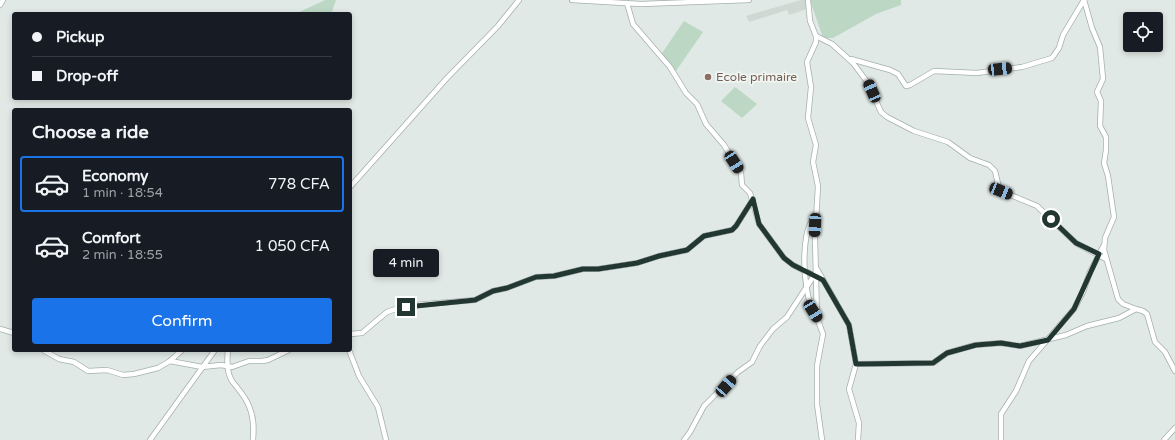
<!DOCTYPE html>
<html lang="en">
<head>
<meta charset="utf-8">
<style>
  body { margin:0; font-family:"Varela Round",sans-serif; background:#20242c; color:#f1f3f6; height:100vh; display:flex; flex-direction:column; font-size:15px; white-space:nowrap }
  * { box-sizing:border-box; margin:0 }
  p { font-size:13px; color:#9ea1a6 }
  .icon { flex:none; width:22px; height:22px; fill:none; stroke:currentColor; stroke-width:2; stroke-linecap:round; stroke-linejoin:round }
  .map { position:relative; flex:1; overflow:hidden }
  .side { position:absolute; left:12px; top:108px; width:340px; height:244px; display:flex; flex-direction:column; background:#171b24; border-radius:4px; box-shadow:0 2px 6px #0003 }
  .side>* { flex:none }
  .top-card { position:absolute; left:12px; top:12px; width:340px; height:88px; border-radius:4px; box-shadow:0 2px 6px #0003; display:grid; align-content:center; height:88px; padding:0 20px; background:#171b24 }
  .fabs { position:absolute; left:1123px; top:12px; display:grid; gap:8px }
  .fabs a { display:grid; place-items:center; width:40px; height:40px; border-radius:4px; background:#171b24; box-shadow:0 2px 6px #0003; font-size:20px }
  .end { position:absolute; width:18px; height:18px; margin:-9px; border:5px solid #233732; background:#fff; box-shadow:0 0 0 2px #fff }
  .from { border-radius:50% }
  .bubble { position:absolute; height:28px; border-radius:4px; background:#171b24; box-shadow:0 2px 6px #0003; font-size:13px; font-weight:600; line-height:28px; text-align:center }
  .car { position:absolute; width:12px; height:24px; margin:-12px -6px; border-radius:5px; box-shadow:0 0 3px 1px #0007; background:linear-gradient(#222 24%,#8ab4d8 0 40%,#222 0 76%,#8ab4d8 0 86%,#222 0) }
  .top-card b { display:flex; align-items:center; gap:14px; height:38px; font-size:15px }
  .top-card b+b { border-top:1px solid #363941 }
  .top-card i { width:10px; height:10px; background:#f1f3f6 }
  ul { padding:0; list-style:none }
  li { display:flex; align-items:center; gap:12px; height:56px; margin:0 8px 6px; padding:0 12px; border:2px solid transparent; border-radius:4px }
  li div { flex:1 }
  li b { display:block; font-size:15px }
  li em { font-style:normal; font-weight:600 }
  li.on { border-color:#1a73e8 }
  li>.icon { width:36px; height:36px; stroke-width:1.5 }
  h2 { padding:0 20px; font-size:18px; line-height:48px }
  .button { display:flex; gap:8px; margin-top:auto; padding:8px 20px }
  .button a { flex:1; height:46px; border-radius:4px; background:#1a73e8; color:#fff; font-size:16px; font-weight:600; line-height:46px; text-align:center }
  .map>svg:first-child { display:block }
  .built { fill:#cfd9d4 }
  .green { fill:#bcd8c4 }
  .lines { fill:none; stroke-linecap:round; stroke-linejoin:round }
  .minor-casing { stroke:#a4b0ac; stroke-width:6 }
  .minor { stroke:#fff; stroke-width:4.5 }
  .route { stroke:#233732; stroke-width:5 }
  .education-dot { fill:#8d6e63; stroke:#f0f6f3; stroke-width:1.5 }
  .labels { text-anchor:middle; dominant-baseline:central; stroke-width:3.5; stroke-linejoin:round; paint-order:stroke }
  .education-label { font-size:12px; fill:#785e54; stroke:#f0f6f3; text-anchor:start }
</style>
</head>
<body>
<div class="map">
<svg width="1175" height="440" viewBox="0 0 1175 440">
  <rect width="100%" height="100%" fill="#e0e9e5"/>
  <polygon class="built" points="801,0 808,0 810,8 789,15 787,10 749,22 746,16"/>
  <g class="green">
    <polygon points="325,0 336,0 331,14 295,14"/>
    <polygon points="810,0 901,0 901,5 876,14 833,38 823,38"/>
    <polygon points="684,21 703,32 676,71 670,67 660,56"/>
    <polygon points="735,87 757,104 742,118 721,101"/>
  </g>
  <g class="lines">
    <defs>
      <g id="minor">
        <polyline points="572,0 641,4 749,0"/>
        <polyline points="808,0 810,21 816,36 816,42 807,62 811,87 808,118 816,145 813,162 818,186 815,238 817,318 823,334 817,366 817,404 822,440"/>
        <polyline points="1084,0 1092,28 1100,47 1103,79 1097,92 1101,101 1100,126 1106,137 1106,150 1104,163 1108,176 1114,217 1105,238 1104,250 1118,299 1123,304 1136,309"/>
        <polyline points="627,3 633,24 670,67 686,93 697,104 706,124 724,145 741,173 742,185 750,193 759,224 784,258 793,265 823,280"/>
        <polyline points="0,5 3,0"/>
        <polyline points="816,36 832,44 853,63 868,83 881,112 887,117 914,131 948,142 970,158 989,165 995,171 999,188 1001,191 1037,206 1076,243 1106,259"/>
        <polyline points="851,59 890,70 898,74 906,86 910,85 934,71 977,73 1022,67 1052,58 1059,48 1063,35 1084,0"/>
        <polyline points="350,187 447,78 498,26 519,0"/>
        <path d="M 814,216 C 812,221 808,227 807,233 C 802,256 804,297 816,317"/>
        <polyline points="817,269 849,325 856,364 849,389 859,423 858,440"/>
        <polyline points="0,329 14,333"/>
        <polyline points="350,334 362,333 387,312 396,309 415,305 475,300 493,291 507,288 536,277 554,276 583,269 598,269 637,263 659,256 687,250 704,236 732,230 736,226 753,199"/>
        <polyline points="43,350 59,359 74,362 88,371 107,370 123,375 134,374 158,368 170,361 182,350"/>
        <path d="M 228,350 C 227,359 227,373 232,381 C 238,389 245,396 249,406 C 254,418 254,428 253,440"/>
        <polyline points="349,350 359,376 378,407 386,440"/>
        <polyline points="170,361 202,367 221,365 232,367 249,361 262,361 268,360 289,350"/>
        <polyline points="856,364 933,363 947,353 975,345 1001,343 1020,346 1066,335 1087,326 1119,318 1136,309 1143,311 1147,314 1155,342 1165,352 1175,371"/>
        <polyline points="150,440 215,350"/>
        <polyline points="684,440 690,432 704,406 738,372 752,362 760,346 773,329 787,317 815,274"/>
        <polyline points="1001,440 1001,414 1016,391 1029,361 1074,309 1083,292 1090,272 1104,245"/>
        <polyline points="1164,440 1175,428"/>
      </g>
    </defs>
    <use href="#minor" class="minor-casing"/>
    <use href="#minor" class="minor"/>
  </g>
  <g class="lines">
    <polyline class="route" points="406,307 475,300 493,291 507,288 536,277 554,276 583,269 598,269 637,263 659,256 687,250 704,236 732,230 736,226 753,199 759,224 784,258 793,265 823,280 849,325 856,364 933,363 947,353 976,345 1001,343 1020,346 1048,340 1074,309 1099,254 1076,243 1051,219"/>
  </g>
  <circle class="education-dot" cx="708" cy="77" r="4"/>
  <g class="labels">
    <g class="education-label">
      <text x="716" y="77">Ecole primaire</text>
    </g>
  </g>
</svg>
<div class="fabs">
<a><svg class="icon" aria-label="locate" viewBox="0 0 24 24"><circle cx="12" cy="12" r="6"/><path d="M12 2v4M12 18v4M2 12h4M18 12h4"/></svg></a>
</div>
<i class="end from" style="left:1051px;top:219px"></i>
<i class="end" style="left:406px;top:307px"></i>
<div class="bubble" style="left:373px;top:249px;width:66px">4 min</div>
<i class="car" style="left:1000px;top:69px;rotate:84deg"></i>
<i class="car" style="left:872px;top:91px;rotate:336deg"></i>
<i class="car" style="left:734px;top:162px;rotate:147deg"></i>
<i class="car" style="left:1001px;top:191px;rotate:112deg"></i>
<i class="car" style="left:815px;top:225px;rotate:183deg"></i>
<i class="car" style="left:813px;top:311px;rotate:148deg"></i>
<i class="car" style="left:726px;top:386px;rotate:41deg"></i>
<div class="top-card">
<b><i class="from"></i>Pickup</b>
<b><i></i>Drop-off</b>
</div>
<section class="side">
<h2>Choose a ride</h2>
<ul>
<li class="on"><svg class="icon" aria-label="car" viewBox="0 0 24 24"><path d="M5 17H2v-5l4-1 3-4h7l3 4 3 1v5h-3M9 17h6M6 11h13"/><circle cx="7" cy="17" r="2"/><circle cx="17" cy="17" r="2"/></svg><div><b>Economy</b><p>1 min · 18:54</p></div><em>778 CFA</em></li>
<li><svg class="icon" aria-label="car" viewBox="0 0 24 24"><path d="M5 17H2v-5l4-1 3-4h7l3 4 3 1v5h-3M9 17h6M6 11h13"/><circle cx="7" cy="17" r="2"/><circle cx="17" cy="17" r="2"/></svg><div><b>Comfort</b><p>2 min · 18:55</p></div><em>1 050 CFA</em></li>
</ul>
<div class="button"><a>Confirm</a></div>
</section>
</div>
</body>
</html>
